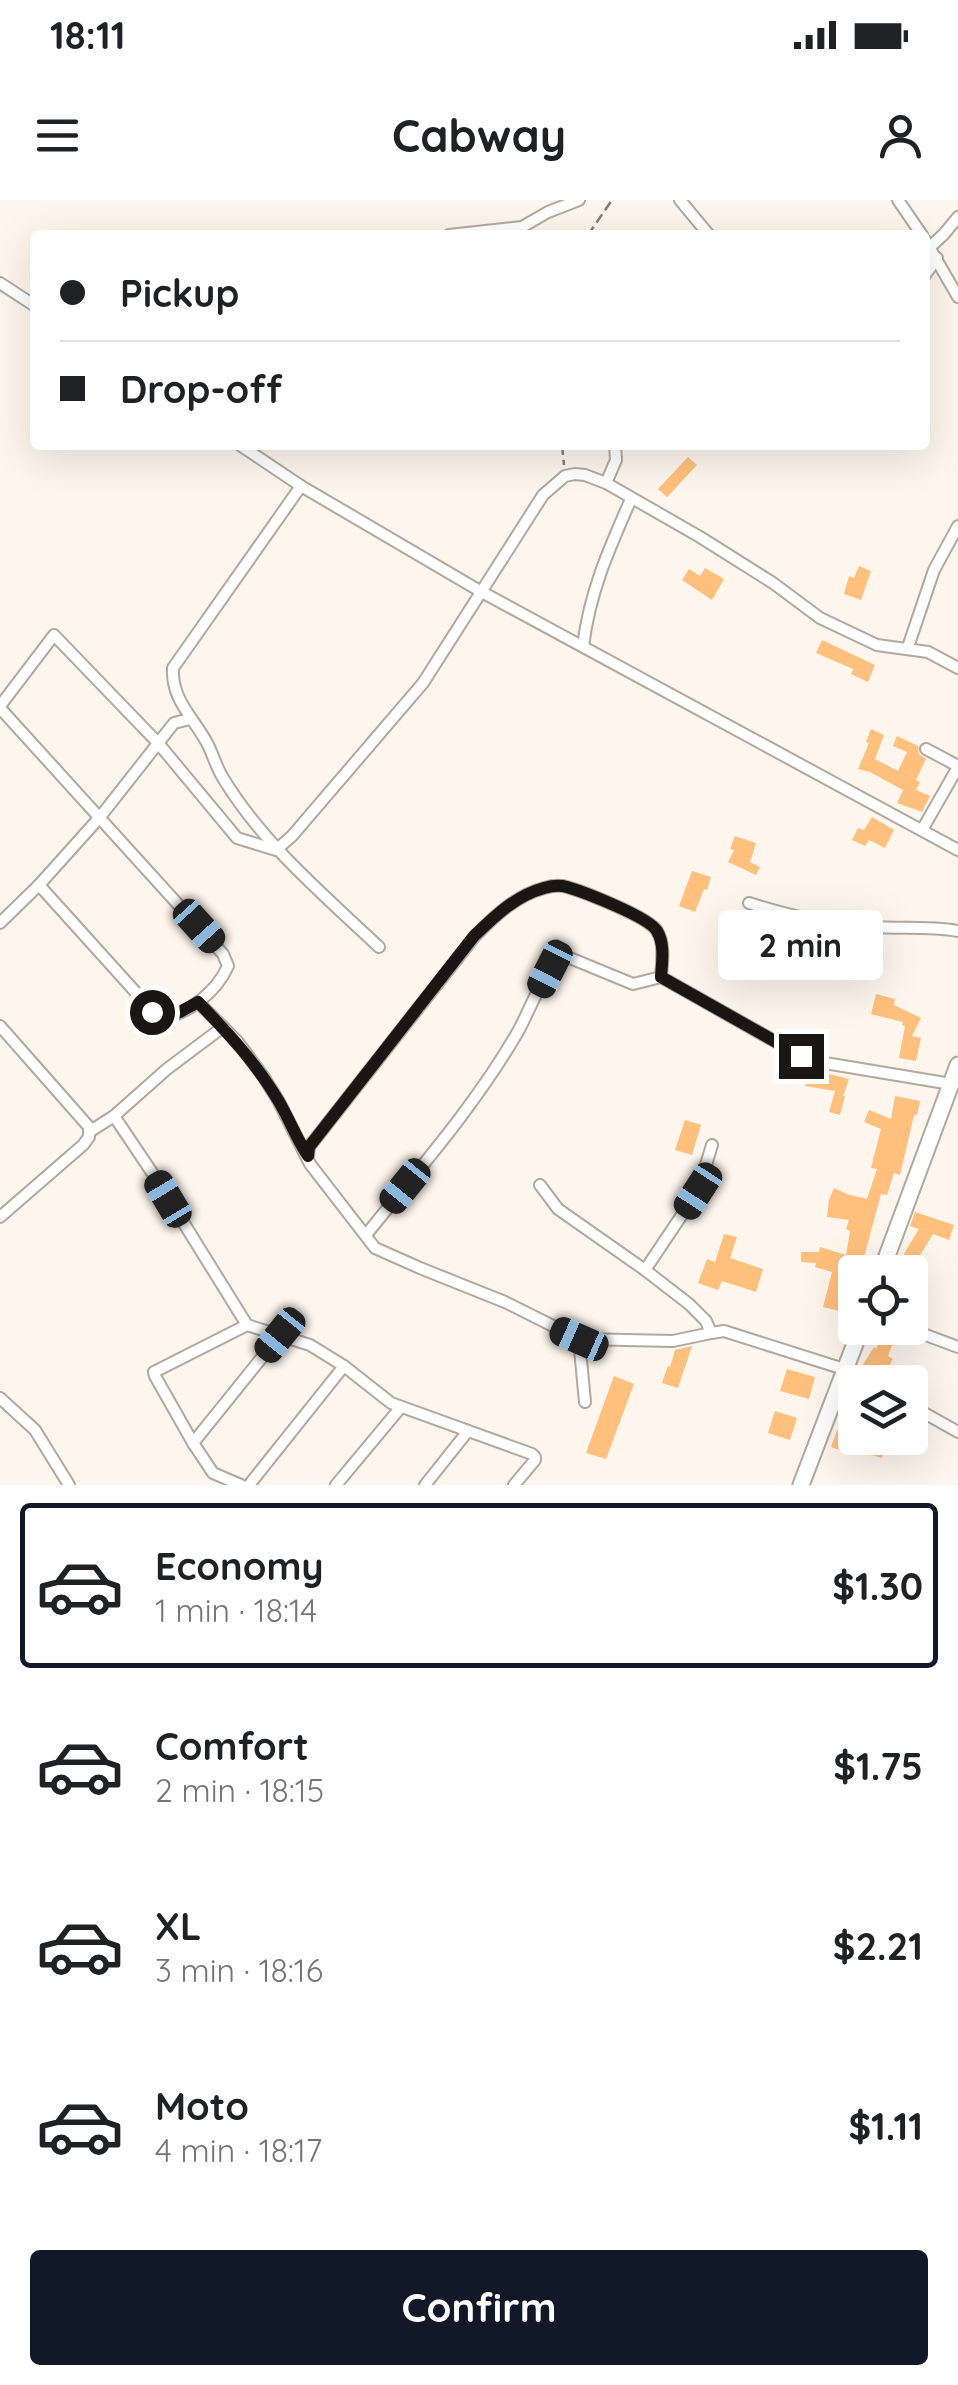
<!DOCTYPE html>
<html lang="en">
<head>
<meta charset="utf-8">
<style>
  body { margin:0; font-family:Quicksand,sans-serif; background:#f2f2f2; color:#202124; height:100vh; display:flex; flex-direction:column; font-size:38px; white-space:nowrap }
  * { box-sizing:border-box; margin:0 }
  p { font-size:32px; color:#757577 }
  .icon { flex:none; width:55px; height:55px; fill:none; stroke:currentColor; stroke-width:2; stroke-linecap:round; stroke-linejoin:round }
  .map { position:relative; height:1285px; overflow:hidden }
  .sheet { display:flex; flex-direction:column; background:#fff; flex:1 }
  .sheet>* { flex:none }
  .guide { position:absolute; left:30px; top:30px; width:900px; height:220px; border-radius:10px; box-shadow:0 10px 40px #0002; display:grid; align-content:center; height:220px; padding:0 30px; background:#fff }
  .buttons { position:absolute; left:838px; top:1055px; display:grid; gap:20px }
  .buttons a { display:grid; place-items:center; width:90px; height:90px; border-radius:10px; background:#fff; box-shadow:0 10px 40px #0002; font-size:50px }
  .end { position:absolute; width:45px; height:45px; margin:-22px; border:12px solid #1a1613; background:#fff; box-shadow:0 0 0 5px #fff }
  .from { border-radius:50% }
  .bubble { position:absolute; height:70px; border-radius:10px; background:#fff; box-shadow:0 10px 40px #0002; font-size:32px; font-weight:700; line-height:70px; text-align:center }
  .car { position:absolute; width:30px; height:60px; margin:-30px -15px; border-radius:12px; box-shadow:0 0 8px 2px #0007; background:linear-gradient(#222 24%,#8ab4d8 0 40%,#222 0 76%,#8ab4d8 0 86%,#222 0) }
  .guide b { display:flex; align-items:center; gap:35px; height:95px; font-size:38px }
  .guide b+b { border-top:2px solid #e0e0e0 }
  .guide i { width:25px; height:25px; background:#202124 }
  ul { padding:18px 0 0; list-style:none }
  li { display:flex; align-items:center; gap:30px; height:165px; margin:0 20px 15px; padding:0 10px; border:5px solid transparent; border-radius:10px }
  li div { flex:1 }
  li b { display:block; font-size:38px }
  li em { font-style:normal; font-weight:700 }
  li.current { border-color:#111827 }
  li>.icon { width:90px; height:90px; stroke-width:1.5 }
  .button { display:flex; gap:20px; margin-top:auto; padding:20px 30px }
  .button a { flex:1; height:115px; border-radius:10px; background:#111827; color:#fff; font-size:40px; font-weight:700; line-height:115px; text-align:center }
  .status { display:flex; justify-content:space-between; align-items:center; height:70px; padding:0 50px; background:#fff; direction:ltr }
  .status svg { height:28px; fill:currentColor }
  header { display:flex; justify-content:space-between; align-items:center; height:130px; padding:0 30px; background:#fff; font-size:45px; font-weight:700 }
  .map>svg:first-child { display:block }
  .building { fill:#ffc07d }
  .lines { fill:none; stroke-linecap:round; stroke-linejoin:round }
  .street-casing { stroke:#b2a89e; stroke-width:14 }
  .secondary-casing { stroke:#b2a89e; stroke-width:19 }
  .path { stroke:#827c77; stroke-width:2.5; stroke-dasharray:10 5; stroke-linecap:butt }
  .street { stroke:#fff; stroke-width:10 }
  .secondary { stroke:#fff; stroke-width:15 }
  .route { stroke:#1a1613; stroke-width:12 }
</style>
</head>
<body>
<div class="status"><b>18:11</b><svg viewBox="0 0 49 12"><path d="M0 12V9h3v3zM5 12V6h3v6zM10 12V3h3v9zM15 12V0h3v12zM26 1h20v11H26zM47 4h2v5h-2z"/></svg></div>
<header><svg class="icon" aria-label="menu" viewBox="0 0 24 24"><path d="M4 6h16M4 12h16M4 18h16"/></svg>Cabway<svg class="icon" aria-label="person" viewBox="0 0 24 24"><circle cx="12" cy="8" r="4"/><path d="M4 21q1-7 8-7t8 7"/></svg></header>
<div class="map">
<svg width="958" height="1285" viewBox="0 0 958 1285">
  <rect width="100%" height="100%" fill="#fef5ed"/>
  <g class="building">
    <polygon points="688,257 697,265 667,297 658,289"/>
    <polygon points="859,366 871,371 861,400 844,394 849,376 854,378"/>
    <polygon points="705,368 724,379 712,400 682,380 689,369 700,376"/>
    <polygon points="822,440 875,465 868,482 851,474 853,469 816,453"/>
    <polygon points="871,529 884,535 875,559 898,571 907,552 893,546 897,536 918,546 919,554 926,559 916,580 920,582 916,590 930,596 922,612 897,603 903,590 870,572 858,569 869,543 866,542"/>
    <polygon points="872,617 894,630 885,648 869,640 865,646 852,640 858,628 864,630"/>
    <polygon points="735,636 756,643 750,662 760,667 756,675 728,662 734,650 730,649"/>
    <polygon points="692,671 711,677 707,690 704,689 695,712 679,706"/>
    <polygon points="876,794 895,799 894,805 921,818 912,836 921,838 916,861 899,858 905,826 902,825 903,822 871,814"/>
    <polygon points="809,869 849,879 843,896 845,896 840,915 829,912 835,891 805,886"/>
    <polygon points="895,896 920,901 917,915 914,915 900,975 894,973 887,995 881,994 860,1072 855,1072 855,1080 852,1079 844,1112 823,1107 832,1072 815,1067 816,1063 801,1062 801,1052 819,1052 820,1047 846,1055 850,1031 846,1029 849,1020 827,1017 829,1000 834,988 847,994 867,999 877,969 871,968 881,929 864,922 869,910 891,919"/>
    <polygon points="685,920 701,925 692,955 675,950"/>
    <polygon points="915,1012 954,1025 949,1040 933,1034 919,1057 923,1059 918,1072 898,1072 905,1052 919,1029 910,1026"/>
    <polygon points="724,1034 737,1037 730,1058 763,1069 756,1092 722,1081 718,1090 698,1083 707,1059 715,1062"/>
    <polygon points="882,1135 894,1140 888,1156 893,1159 882,1178 862,1166 874,1147 876,1149"/>
    <polygon points="692,1146 678,1188 662,1183 668,1166 670,1167 675,1150"/>
    <polygon points="787,1169 815,1177 809,1199 780,1191"/>
    <polygon points="614,1176 634,1184 606,1259 586,1253"/>
    <polygon points="775,1211 797,1218 790,1240 768,1233"/>
    <polygon points="837,1230 867,1242 868,1238 886,1240 882,1258 852,1250 850,1254 831,1247"/>
  </g>
  <g class="lines">
    <defs>
      <g id="street">
        <polyline points="680,0 709,35"/>
        <polyline points="898,0 922,35"/>
        <polyline points="449,35 522,27 548,12 579,0"/>
        <polyline points="925,40 958,97"/>
        <polyline points="930,47 944,34 958,17"/>
        <polyline points="925,75 937,58"/>
        <polyline points="0,83 35,106"/>
        <polyline points="240,245 301,286 480,391 958,650"/>
        <polyline points="606,283 616,260 615,245"/>
        <path d="M 301,286 L 173,468 C 171,499 193,517 207,543 C 213,554 216,567 223,578 C 263,644 323,694 379,747"/>
        <path d="M 583,446 C 590,391 609,349 631,299"/>
        <polyline points="908,447 934,370 958,326"/>
        <polyline points="0,506 54,435 158,543 237,638 276,650 292,636 423,483 543,295 565,276 575,274 585,275 606,283 700,337 773,383 820,418 877,445 928,452 958,468"/>
        <path d="M 0,508 L 223,754 L 228,766 C 217,791 186,818 158,817 L 39,685"/>
        <polyline points="926,549 958,566"/>
        <polyline points="922,630 958,567"/>
        <path d="M 749,703 C 786,715 832,725 872,727 C 901,729 929,726 958,731"/>
        <polyline points="0,723 39,685 100,617 174,523 190,519"/>
        <polyline points="661,777 801,856 819,862 951,884"/>
        <polyline points="198,802 237,841 263,876 278,900 310,964 375,1048 420,1068 505,1102 579,1139 673,1141 711,1133"/>
        <polyline points="0,826 89,927 89,937 83,945 0,1017"/>
        <polyline points="114,916 167,869 223,827"/>
        <polyline points="89,932 114,916 157,980 247,1125"/>
        <path d="M 308,956 L 309,947 L 475,736 C 495,716 515,696 544,688 C 551,686 560,685 567,687 C 584,692 649,717 657,731 C 665,744 662,762 661,777 L 633,784 L 565,756 C 544,766 529,814 516,835 C 474,907 418,970 366,1035"/>
        <polyline points="540,985 558,1009 645,1070 689,1104 706,1121 711,1133 724,1131 847,1170 869,1182"/>
        <polyline points="645,1070 698,991 712,945"/>
        <polyline points="907,1128 958,1147"/>
        <polyline points="579,1139 585,1202"/>
        <polyline points="0,1198 35,1230 69,1285"/>
        <polyline points="910,1205 958,1232"/>
        <polyline points="193,1243 280,1135"/>
        <polyline points="241,1285 213,1273 193,1243 155,1176 154,1172 247,1125 310,1145 344,1166 391,1203 532,1254 535,1257 535,1260 514,1285"/>
        <polyline points="249,1285 344,1166"/>
        <polyline points="336,1285 401,1207"/>
        <polyline points="425,1285 468,1231"/>
      </g>
      <g id="secondary">
        <polyline points="881,1072 958,865"/>
        <polyline points="801,1285 861,1128"/>
      </g>
    </defs>
    <use href="#street" class="street-casing"/>
    <use href="#secondary" class="secondary-casing"/>
    <g class="path">
      <polyline points="588,35 612,0"/>
      <polyline points="562,245 564,265"/>
    </g>
    <use href="#street" class="street"/>
    <use href="#secondary" class="secondary"/>
  </g>
  <g class="lines">
    <path class="route" d="M 152,812 L 164,818 L 180,812 L 198,802 C 228,833 256,863 278,900 C 289,918 296,938 308,956 L 309,947 L 474,736 C 495,716 515,696 544,688 C 551,686 560,685 567,687 C 584,692 649,717 657,731 C 665,744 662,762 661,777 L 801,856"/>
  </g>
</svg>
<div class="buttons">
<a><svg class="icon" aria-label="locate" viewBox="0 0 24 24"><circle cx="12" cy="12" r="6"/><path d="M12 2v4M12 18v4M2 12h4M18 12h4"/></svg></a>
<a><svg class="icon" aria-label="layers" viewBox="0 0 24 24"><path d="M12 4l9 5-9 5-9-5zM3 14l9 5 9-5"/></svg></a>
</div>
<i class="end from" style="left:152px;top:812px"></i>
<i class="end" style="left:801px;top:856px"></i>
<div class="bubble" style="left:718px;top:710px;width:165px">2 min</div>
<i class="car" style="left:199px;top:726px;rotate:138deg"></i>
<i class="car" style="left:550px;top:769px;rotate:207deg"></i>
<i class="car" style="left:405px;top:986px;rotate:219deg"></i>
<i class="car" style="left:698px;top:991px;rotate:213deg"></i>
<i class="car" style="left:168px;top:999px;rotate:329deg"></i>
<i class="car" style="left:280px;top:1135px;rotate:219deg"></i>
<i class="car" style="left:579px;top:1139px;rotate:294deg"></i>
<div class="guide">
<b><i class="from"></i>Pickup</b>
<b><i></i>Drop-off</b>
</div>
</div>
<section class="sheet">
<ul>
<li class="current"><svg class="icon" aria-label="car" viewBox="0 0 24 24"><path d="M5 17H2v-5l4-1 3-4h7l3 4 3 1v5h-3M9 17h6M6 11h13"/><circle cx="7" cy="17" r="2"/><circle cx="17" cy="17" r="2"/></svg><div><b>Economy</b><p>1 min · 18:14</p></div><em>$1.30</em></li>
<li><svg class="icon" aria-label="car" viewBox="0 0 24 24"><path d="M5 17H2v-5l4-1 3-4h7l3 4 3 1v5h-3M9 17h6M6 11h13"/><circle cx="7" cy="17" r="2"/><circle cx="17" cy="17" r="2"/></svg><div><b>Comfort</b><p>2 min · 18:15</p></div><em>$1.75</em></li>
<li><svg class="icon" aria-label="car" viewBox="0 0 24 24"><path d="M5 17H2v-5l4-1 3-4h7l3 4 3 1v5h-3M9 17h6M6 11h13"/><circle cx="7" cy="17" r="2"/><circle cx="17" cy="17" r="2"/></svg><div><b>XL</b><p>3 min · 18:16</p></div><em>$2.21</em></li>
<li><svg class="icon" aria-label="car" viewBox="0 0 24 24"><path d="M5 17H2v-5l4-1 3-4h7l3 4 3 1v5h-3M9 17h6M6 11h13"/><circle cx="7" cy="17" r="2"/><circle cx="17" cy="17" r="2"/></svg><div><b>Moto</b><p>4 min · 18:17</p></div><em>$1.11</em></li>
</ul>
<div class="button"><a>Confirm</a></div>
</section>
</body>
</html>
